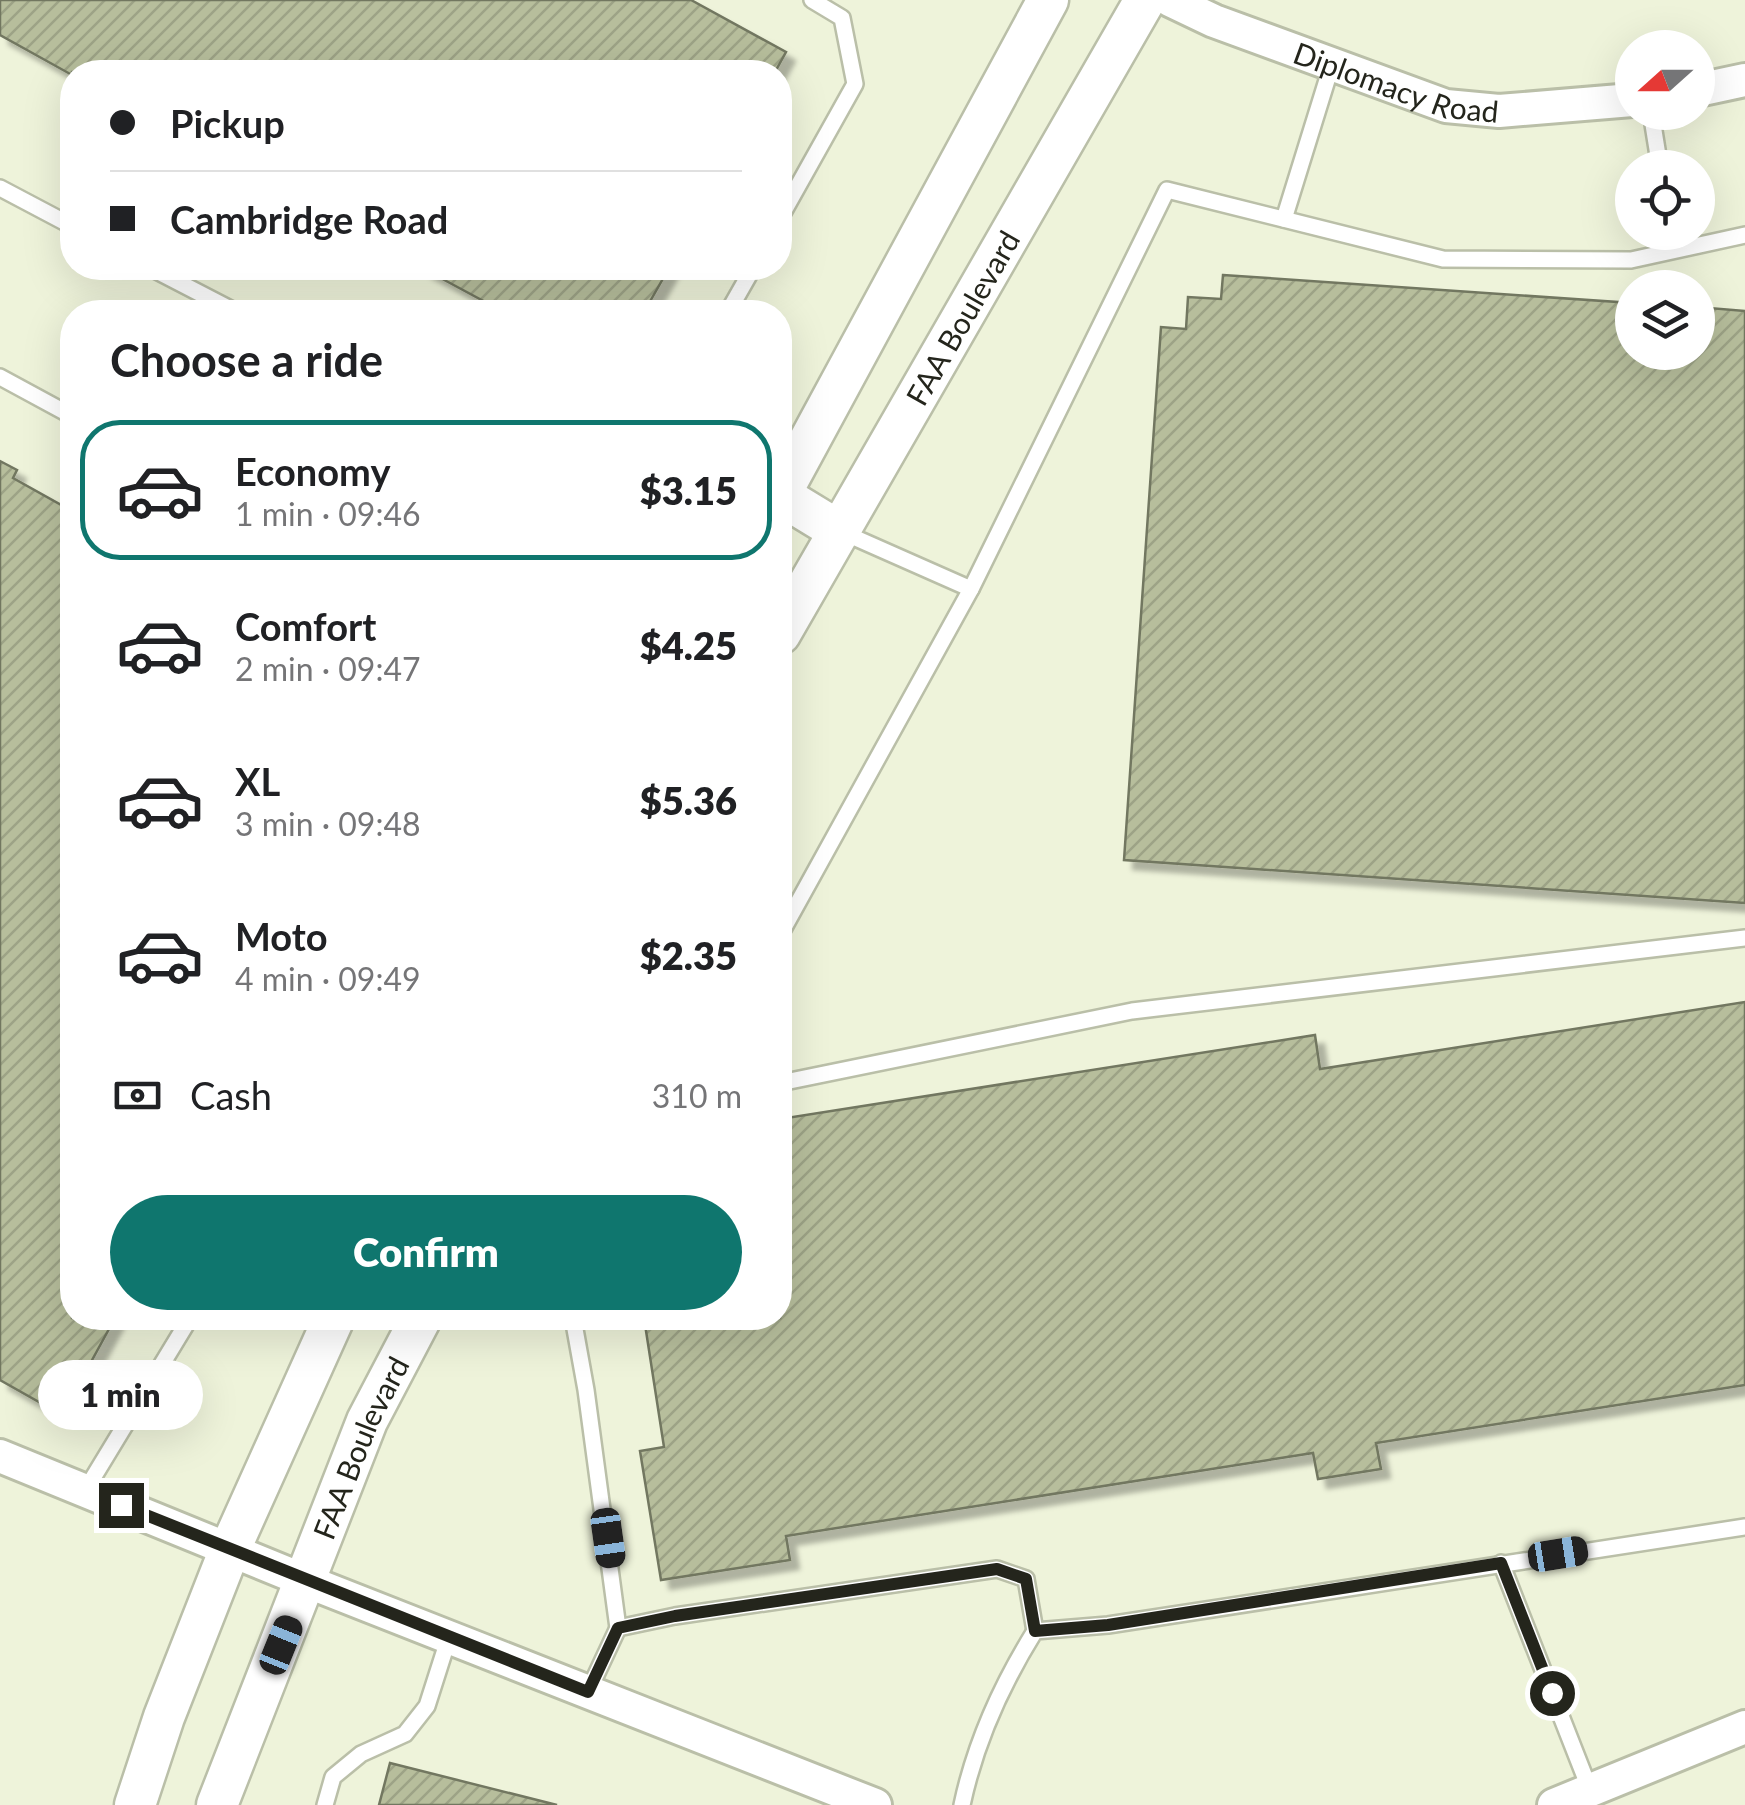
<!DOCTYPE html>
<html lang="en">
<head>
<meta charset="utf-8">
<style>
  body { margin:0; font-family:Lato,sans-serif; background:#f6f6f6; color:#202124; height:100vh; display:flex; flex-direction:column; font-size:38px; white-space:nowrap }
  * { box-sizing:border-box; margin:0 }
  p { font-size:32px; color:#757577 }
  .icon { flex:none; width:55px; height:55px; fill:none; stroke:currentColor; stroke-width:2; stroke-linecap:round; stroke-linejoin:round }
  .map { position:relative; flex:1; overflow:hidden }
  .drawer { position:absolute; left:60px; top:300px; width:732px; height:1030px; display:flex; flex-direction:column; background:#fff; border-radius:40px; box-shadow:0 10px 40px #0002 }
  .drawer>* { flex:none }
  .guide { position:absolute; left:60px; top:60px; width:732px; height:220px; border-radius:40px; box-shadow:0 10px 40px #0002; display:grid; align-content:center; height:220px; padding:0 50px; background:#fff }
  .needle { width:65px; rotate:249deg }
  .controls { position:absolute; left:1615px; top:30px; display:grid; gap:20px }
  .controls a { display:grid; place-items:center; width:100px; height:100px; border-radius:50%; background:#fff; box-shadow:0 10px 40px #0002; font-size:50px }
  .end { position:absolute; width:45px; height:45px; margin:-22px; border:12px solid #24251c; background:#fff; box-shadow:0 0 0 5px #fff }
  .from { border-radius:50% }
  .bubble { position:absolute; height:70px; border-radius:35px; background:#fff; box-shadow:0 10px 40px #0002; font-size:32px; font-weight:800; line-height:70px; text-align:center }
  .car { position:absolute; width:30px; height:60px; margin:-30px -15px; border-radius:12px; box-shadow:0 0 8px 2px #0007; background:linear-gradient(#222 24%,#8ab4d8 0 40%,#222 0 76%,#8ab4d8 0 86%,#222 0) }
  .guide b { display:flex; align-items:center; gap:35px; height:95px; font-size:38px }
  .guide b+b { border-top:2px solid #e0e0e0 }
  .guide i { width:25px; height:25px; background:#202124 }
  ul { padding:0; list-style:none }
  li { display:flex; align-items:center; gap:30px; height:140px; margin:0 20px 15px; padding:0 30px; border:5px solid transparent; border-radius:40px }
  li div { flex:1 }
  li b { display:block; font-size:38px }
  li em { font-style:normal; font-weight:800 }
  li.on { border-color:#0f766e }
  li>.icon { width:90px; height:90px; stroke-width:1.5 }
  h2 { padding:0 50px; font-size:45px; line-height:120px }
  .pay { display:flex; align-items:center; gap:25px; height:110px; padding:0 50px; font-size:38px }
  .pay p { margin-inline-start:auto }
  .cta { display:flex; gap:20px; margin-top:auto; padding:20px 50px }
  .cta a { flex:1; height:115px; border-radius:60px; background:#0f766e; color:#fff; font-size:40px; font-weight:800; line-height:115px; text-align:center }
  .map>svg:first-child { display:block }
  .building { fill:url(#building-hatch); stroke:#727761; stroke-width:2.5; filter:url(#shadow) }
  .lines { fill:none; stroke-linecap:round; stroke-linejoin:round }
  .service-casing { stroke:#babfa8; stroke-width:20 }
  .minor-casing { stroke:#babfa8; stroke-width:38 }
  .tertiary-casing { stroke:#babfa8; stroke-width:45 }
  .service { stroke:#fff; stroke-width:15 }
  .minor { stroke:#fff; stroke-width:32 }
  .tertiary { stroke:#fff; stroke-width:40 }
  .route { stroke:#24251c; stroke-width:12 }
  .labels { text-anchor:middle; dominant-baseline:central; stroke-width:9; stroke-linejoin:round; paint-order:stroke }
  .street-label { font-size:30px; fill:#24251c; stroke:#eef3da }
</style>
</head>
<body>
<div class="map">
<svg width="1745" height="1805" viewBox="0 0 1745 1805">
  <defs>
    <pattern id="building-hatch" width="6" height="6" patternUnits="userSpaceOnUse" patternTransform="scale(2.5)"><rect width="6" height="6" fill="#b7be9c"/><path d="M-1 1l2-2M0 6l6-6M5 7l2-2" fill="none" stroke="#9da386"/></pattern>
    <filter id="shadow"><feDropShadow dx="9" dy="9" stdDeviation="2.5" flood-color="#0004"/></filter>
  </defs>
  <rect width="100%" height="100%" fill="#eef3da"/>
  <g class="building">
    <polygon points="0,0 691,0 786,52 775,72 72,72 72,75 0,35"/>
    <polygon points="422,268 669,268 644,312 504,312"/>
    <polygon points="1223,275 1632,303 1632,352 1698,352 1698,307 1745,311 1745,903 1124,860 1161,327 1186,329 1188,297 1221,299"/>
    <polygon points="0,461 17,470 13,478 72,511 72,1318 115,1318 62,1415 0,1380"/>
    <polygon points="1745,1002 1745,1385 1376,1443 1381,1469 1318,1479 1313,1453 786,1536 790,1560 661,1580 640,1451 664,1447 644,1318 780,1318 780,1119 1315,1035 1320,1069"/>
    <polygon points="390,1763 557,1805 379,1805"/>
  </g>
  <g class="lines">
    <defs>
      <g id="service">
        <polyline points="1651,112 1660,168"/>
        <polyline points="0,188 72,226"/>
        <polyline points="780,218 855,84 842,18 812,0"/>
        <polyline points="1284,219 1332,64"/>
        <polyline points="151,268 236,312"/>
        <polyline points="728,312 753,268"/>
        <polyline points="0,377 72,416"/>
        <polyline points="842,532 971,589"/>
        <polyline points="780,935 971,589 1167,190 1443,259 1631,260 1745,235"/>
        <polyline points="780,1083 1132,1011 1745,938"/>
        <polyline points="573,1318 586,1390 618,1628"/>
        <polyline points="85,1491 190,1318"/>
        <polyline points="1501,1563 1590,1790"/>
        <polyline points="588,1692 618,1628 675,1616 997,1569 1026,1579 1035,1631"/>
        <polyline points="325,1805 333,1777 361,1754 405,1734 427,1706 449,1637"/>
        <path d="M 962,1805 C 975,1744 1002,1684 1035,1631 L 1108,1625 L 1745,1527"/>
      </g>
      <g id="minor">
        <path id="s1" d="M 1170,0 L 1214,21 L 1446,106 L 1499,111 L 1632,100"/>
        <polyline points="1698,90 1745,80"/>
        <polyline points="0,1456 306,1581 875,1805"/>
        <polyline points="1554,1805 1745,1727"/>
      </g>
      <g id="tertiary">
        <polyline points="780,495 1048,0"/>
        <polyline points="780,495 839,531"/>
        <path id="s2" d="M 780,634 L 1145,0"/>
        <polyline points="135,1805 164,1717 230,1549 334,1318"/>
        <path id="s3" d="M 217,1805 L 367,1421 L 421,1318"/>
      </g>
    </defs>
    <use href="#service" class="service-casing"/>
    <use href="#minor" class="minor-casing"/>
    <use href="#tertiary" class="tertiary-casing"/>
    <use href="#service" class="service"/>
    <use href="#minor" class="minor"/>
    <use href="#tertiary" class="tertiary"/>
  </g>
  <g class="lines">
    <polyline class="route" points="121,1505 588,1692 618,1628 675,1616 997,1569 1026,1579 1035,1631 1108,1625 1501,1563 1552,1693"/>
  </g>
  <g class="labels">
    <g class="street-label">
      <text stroke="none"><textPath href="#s1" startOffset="242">Diplomacy Road</textPath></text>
      <text stroke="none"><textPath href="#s2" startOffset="365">FAA Boulevard</textPath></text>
      <text stroke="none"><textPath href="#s3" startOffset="385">FAA Boulevard</textPath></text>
    </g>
  </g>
</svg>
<div class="controls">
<a><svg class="needle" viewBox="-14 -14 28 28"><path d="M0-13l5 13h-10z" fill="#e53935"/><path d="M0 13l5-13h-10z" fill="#757577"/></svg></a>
<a><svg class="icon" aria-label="locate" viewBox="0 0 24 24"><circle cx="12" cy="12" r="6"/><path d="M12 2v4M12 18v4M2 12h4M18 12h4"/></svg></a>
<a><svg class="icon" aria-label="layers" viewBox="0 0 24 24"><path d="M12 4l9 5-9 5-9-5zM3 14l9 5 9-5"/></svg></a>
</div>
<i class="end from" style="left:1552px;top:1693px"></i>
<i class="end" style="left:121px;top:1505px"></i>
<div class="bubble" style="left:38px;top:1360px;width:165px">1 min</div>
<i class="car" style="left:608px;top:1538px;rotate:172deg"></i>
<i class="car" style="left:1558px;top:1554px;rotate:81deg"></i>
<i class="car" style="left:281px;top:1645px;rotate:22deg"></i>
<div class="guide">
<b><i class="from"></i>Pickup</b>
<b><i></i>Cambridge Road</b>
</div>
<section class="drawer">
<h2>Choose a ride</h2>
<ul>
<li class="on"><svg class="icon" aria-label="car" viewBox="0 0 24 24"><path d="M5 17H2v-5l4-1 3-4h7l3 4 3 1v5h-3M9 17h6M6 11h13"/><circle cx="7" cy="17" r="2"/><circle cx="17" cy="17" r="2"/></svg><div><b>Economy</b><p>1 min · 09:46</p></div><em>$3.15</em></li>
<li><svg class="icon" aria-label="car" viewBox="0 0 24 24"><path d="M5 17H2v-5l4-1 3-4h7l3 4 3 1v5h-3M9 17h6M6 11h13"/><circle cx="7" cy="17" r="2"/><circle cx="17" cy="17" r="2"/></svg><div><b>Comfort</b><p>2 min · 09:47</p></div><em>$4.25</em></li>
<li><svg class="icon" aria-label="car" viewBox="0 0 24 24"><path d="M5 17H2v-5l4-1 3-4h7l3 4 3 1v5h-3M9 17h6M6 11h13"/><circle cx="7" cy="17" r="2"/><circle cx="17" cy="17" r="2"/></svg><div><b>XL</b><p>3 min · 09:48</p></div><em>$5.36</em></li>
<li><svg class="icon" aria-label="car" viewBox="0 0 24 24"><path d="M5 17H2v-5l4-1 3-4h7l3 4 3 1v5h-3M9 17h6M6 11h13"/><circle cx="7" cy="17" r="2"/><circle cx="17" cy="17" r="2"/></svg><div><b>Moto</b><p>4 min · 09:49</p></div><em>$2.35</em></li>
</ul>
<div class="pay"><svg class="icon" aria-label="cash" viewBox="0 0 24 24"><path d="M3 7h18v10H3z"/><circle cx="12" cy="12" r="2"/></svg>Cash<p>310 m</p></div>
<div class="cta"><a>Confirm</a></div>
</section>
</div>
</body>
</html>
